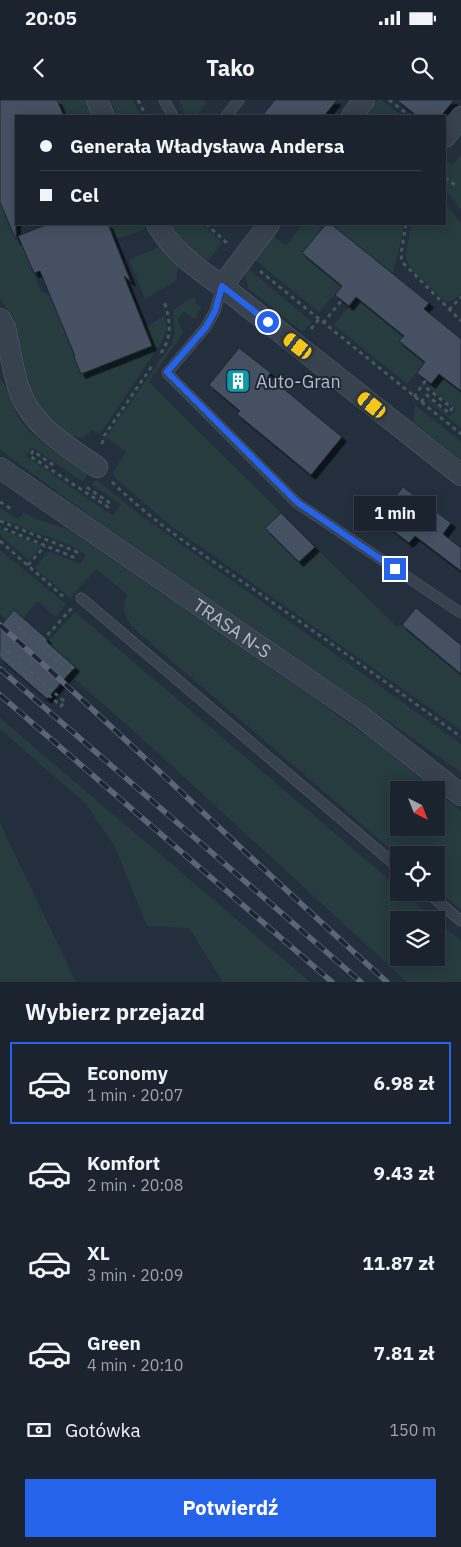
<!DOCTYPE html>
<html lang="pl">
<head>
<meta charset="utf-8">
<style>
  body { margin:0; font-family:"IBM Plex Sans",sans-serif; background:#242b36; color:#f1f3f6; height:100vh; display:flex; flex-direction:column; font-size:19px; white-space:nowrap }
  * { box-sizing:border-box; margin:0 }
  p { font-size:16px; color:#a0a4aa }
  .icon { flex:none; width:28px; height:28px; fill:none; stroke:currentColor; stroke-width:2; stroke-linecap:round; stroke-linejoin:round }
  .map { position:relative; height:882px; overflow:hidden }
  .side { display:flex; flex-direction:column; background:#1b232e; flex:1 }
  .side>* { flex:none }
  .top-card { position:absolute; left:15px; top:15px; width:431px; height:110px; border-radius:0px; box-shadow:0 2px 12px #0003,0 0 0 1px #39404a; display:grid; align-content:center; height:110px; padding:0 25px; background:#1b232e }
  .needle { width:32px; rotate:138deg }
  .fabs { position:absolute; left:390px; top:681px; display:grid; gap:10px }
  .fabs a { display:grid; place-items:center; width:55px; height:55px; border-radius:0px; background:#1b232e; box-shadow:0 2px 12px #0003,0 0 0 1px #39404a; font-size:25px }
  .end { position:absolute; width:22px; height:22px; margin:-11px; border:6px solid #2563eb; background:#fff; box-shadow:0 0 0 2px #fff }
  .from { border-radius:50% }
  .bubble { position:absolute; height:35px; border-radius:0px; background:#1b232e; box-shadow:0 2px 12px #0003,0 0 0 1px #39404a; font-size:16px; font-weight:800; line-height:35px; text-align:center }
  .car { position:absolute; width:15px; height:30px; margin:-15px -8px; border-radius:6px; box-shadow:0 0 4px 1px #0007; background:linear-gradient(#f5c518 24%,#345 0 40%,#f5c518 0 76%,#345 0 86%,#f5c518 0) }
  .top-card b { display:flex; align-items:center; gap:18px; height:48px; font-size:19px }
  .top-card b+b { border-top:1px solid #39404a }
  .top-card i { width:12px; height:12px; background:#f1f3f6 }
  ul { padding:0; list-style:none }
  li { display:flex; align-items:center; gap:15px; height:82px; margin:0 10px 8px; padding:0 15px; border:2px solid transparent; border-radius:0px }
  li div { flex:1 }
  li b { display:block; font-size:19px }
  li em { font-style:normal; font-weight:800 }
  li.current { border-color:#2563eb }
  li>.icon { width:45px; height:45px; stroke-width:1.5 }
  h2 { padding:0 25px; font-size:22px; line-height:60px }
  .pay { display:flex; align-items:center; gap:12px; height:55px; padding:0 25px; font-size:19px }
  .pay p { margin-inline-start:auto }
  .action { display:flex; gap:10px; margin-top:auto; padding:10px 25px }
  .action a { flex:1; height:58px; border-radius:0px; background:#2563eb; color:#fff; font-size:20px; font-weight:800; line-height:58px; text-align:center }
  .status { display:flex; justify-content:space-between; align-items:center; height:35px; padding:0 25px; background:#1b232e; direction:ltr }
  .status svg { height:14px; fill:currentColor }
  header { display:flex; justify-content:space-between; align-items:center; height:65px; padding:0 25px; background:#1b232e; font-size:22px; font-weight:800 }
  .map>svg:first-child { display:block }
  .green { fill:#263c3f }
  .building { fill:#455162; stroke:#1f2835; filter:url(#shadow) }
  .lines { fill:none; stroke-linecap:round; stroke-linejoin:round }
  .lane-casing { stroke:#565f6c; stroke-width:11 }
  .street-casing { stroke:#565f6c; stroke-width:22 }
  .path { stroke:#44595c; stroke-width:3; stroke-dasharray:4 4; stroke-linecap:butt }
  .lane { stroke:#38414e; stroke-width:10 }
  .street { stroke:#38414e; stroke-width:21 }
  .rail-casing { stroke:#5a6575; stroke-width:5.5 }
  .rail { stroke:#1d2633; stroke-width:4; stroke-dasharray:11; stroke-linecap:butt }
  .route { stroke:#2563eb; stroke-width:6 }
  .labels { text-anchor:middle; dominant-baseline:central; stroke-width:4; stroke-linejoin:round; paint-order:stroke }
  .poi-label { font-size:18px; fill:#b4bcc9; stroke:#1d2633; text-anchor:start }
  .street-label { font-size:18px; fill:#b4bcc9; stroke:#1d2633 }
</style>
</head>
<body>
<div class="status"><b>20:05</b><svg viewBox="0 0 49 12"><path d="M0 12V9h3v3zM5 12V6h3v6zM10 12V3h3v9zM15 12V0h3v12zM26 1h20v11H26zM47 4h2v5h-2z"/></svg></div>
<header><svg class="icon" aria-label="back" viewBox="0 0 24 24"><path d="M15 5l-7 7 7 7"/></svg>Tako<svg class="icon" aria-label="search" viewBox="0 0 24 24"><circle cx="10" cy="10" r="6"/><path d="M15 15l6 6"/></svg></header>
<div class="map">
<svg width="461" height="882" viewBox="0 0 461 882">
  <defs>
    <filter id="shadow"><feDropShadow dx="4.5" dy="4.5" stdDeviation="0" flood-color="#0009"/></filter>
  </defs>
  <rect width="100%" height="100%" fill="#242f3e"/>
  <g class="green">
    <polygon points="57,0 86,0 92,15 90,16 63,16"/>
    <polygon points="111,0 133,0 141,16 118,16"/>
    <polygon points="179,0 204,0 207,3 196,16 186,16"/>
    <polygon points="377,0 381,0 402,16 365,16"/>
    <polygon points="461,55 461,109 445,90 445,62 454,64"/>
    <path d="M 0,102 L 18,136 L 41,191 L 51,196 L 81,274 L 152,246 L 145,228 L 165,215 L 167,228 L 161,243 L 100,334 L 93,330 L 82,338 C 68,337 59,330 50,319 C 40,307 30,295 26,280 C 18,251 19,223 0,199 Z"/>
    <polygon points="445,103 461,123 461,194 452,201 446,202 412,170 407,161 406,155 411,124 445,124"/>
    <polygon points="108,124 143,124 145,126 144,130 114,140"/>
    <path d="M 169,124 L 201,124 L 221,141 L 221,144 L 208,160 C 193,154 180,136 169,124 Z"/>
    <polygon points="303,124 326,124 302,153 342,186 319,212 255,160 273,136 286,146"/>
    <polygon points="331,124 402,124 403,132 393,173"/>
    <polygon points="161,146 164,148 178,167 176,181 145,199 129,160"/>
    <polygon points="247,168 312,222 303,232 249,189 245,176"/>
    <polygon points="356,197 404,236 399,242 425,262 407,284 334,225"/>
    <polygon points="194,198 196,200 195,203 202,207 194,219 184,211 177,219 183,233 149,282 281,413 265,429 298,462 315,447 397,527 402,525 461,573 461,630 171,426 117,380 113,374 114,371 126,352 106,337 172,243 175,234 173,210 190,199"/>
    <polygon points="439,274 461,291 461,328 427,300 428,299 450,316 456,309 429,287"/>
    <path d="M 0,279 C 8,286 14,312 23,324 C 40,344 66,358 88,374 L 83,382 L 32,347 L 26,356 L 113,416 L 121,404 L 92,385 L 96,379 L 140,415 L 461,644 L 461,672 L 91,416 L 0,350 Z"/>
    <polygon points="415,305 461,342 461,360 413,322"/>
    <polygon points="0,408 18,419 23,412 36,419 69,430 292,583 371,639 435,690 399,690 399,728 436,728 436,691 461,711 461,810 436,789 436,755 399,755 399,756 131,526 123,509 127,494 96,469 70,498 35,468 47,453 50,452 80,464 86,455 70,445 0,419"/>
    <polygon points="0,429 41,446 29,460 0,435"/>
    <polygon points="0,450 66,504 56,517 38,501 23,518 6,520 0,514"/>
    <polygon points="75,512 399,788 399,792 404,793 436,820 399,820 399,858 436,858 436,820 461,841 461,882 407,882 146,642 69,574 75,567 47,542"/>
    <polygon points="0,618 310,882 223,882 189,828 147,826 114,745 86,704 0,629"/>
    <polygon points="0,723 76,882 0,882"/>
  </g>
  <g class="building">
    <polygon points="0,0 57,0 64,16 16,16 16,140 0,102"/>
    <polygon points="275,0 337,0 324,16 262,16"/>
    <polygon points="397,0 454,0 441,16 417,16"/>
    <polygon points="48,124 108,124 131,182 124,176 152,246 81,274 74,257 75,256 40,171 34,173 18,136"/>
    <polygon points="326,124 331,124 429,203 424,209 461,239 461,291 439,274 431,284 417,273 425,262 399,241 404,236 356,197 349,206 335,195 342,186 302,153"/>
    <polygon points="239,248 271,273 268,276 342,337 311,375 237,314 240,311 209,285"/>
    <polygon points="403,387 451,423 443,434 461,448 461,471 415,436 409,443 378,419"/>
    <polygon points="281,413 315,447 299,462 265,428"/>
    <polygon points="416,508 461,545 461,574 402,525"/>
    <polygon points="14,510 47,539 47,542 75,567 47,599 0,558 0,527"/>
  </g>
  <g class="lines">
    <defs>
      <g id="lane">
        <polyline points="164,0 173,16"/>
        <polyline points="226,16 239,0"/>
        <polyline points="222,186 215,211 206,227 167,273 297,403 461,513"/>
        <polyline points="81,498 399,768"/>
        <polyline points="427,792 461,821"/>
      </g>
      <g id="street">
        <polyline points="97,0 104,16"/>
        <polyline points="352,16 364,0"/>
        <polyline points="445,37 461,17"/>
        <path d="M 157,124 C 172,151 197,168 222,186 L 461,375"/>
        <polyline points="222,186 269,124"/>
        <path d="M 0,219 L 5,228 C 10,248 12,269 19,289 C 31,326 67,346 97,367"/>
        <path id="s1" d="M 0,368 L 362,617 L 461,695"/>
      </g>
    </defs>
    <use href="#lane" class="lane-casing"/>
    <use href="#street" class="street-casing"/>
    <g class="path">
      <polyline points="138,0 146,16"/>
      <polyline points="389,0 410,16"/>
      <polyline points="201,16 203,16"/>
      <polyline points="445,78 455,85"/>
      <polyline points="206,124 228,144"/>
      <polyline points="406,124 401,154 402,162 461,221"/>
      <polyline points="260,171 461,334"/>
      <polyline points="449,210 461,197"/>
      <polyline points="323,223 342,200"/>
      <polyline points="311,229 319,219"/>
      <path d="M 161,253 C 173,236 170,220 164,201"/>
      <polyline points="414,297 426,280"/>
      <polyline points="421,302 427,295 449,313 452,308 423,285"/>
      <polyline points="102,344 104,336 152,266"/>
      <polyline points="53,365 33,351 30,356 108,407 110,403 85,386"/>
      <path d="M 112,382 C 161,430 220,465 276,505 C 338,548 400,592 461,637"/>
      <polyline points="0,402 13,410"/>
      <polyline points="0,421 77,452 73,457 0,427"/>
      <polyline points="0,441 66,499"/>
      <polyline points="28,465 45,446"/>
      <polyline points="18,527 69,571 73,568 36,536"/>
      <polyline points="42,541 72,508"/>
      <polyline points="0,553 61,606 65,602 2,547"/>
    </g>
    <use href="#lane" class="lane"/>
    <use href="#street" class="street"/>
    <defs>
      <g id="rail">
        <path d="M 0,525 C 131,642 256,765 387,882"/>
        <polyline points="0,569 361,882"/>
        <polyline points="0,595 332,882"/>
      </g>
    </defs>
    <use href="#rail" class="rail-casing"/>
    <use href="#rail" class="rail"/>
  </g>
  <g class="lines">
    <polyline class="route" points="268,222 222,186 215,211 206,227 167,272 297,402 395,469"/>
  </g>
  <defs>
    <symbol id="building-square" viewBox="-11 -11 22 22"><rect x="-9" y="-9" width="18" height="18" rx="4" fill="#0f9aa8" stroke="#1d2633"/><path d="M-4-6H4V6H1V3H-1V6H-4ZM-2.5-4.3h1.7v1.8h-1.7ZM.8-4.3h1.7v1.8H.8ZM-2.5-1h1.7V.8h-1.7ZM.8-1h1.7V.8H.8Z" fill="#fff"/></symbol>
  </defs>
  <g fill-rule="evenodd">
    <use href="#building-square" x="224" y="267" width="28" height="28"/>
  </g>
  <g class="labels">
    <g class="poi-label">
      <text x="256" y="281">Auto-Gran</text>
    </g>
    <g class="street-label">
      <text stroke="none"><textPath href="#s1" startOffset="282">TRASA N-S</textPath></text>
    </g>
  </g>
</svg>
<div class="fabs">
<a><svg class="needle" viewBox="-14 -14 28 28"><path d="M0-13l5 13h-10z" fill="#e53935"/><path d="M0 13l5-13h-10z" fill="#a0a4aa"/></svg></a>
<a><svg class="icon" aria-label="locate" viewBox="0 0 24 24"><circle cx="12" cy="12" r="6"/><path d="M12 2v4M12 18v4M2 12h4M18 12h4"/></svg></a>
<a><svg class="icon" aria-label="layers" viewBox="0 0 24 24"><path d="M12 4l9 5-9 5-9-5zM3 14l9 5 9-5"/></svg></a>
</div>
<i class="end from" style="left:268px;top:222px"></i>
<i class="end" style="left:395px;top:469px"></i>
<div class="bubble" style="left:354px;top:396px;width:82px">1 min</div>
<i class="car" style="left:298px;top:246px;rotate:308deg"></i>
<i class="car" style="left:372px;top:305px;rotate:309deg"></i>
<div class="top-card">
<b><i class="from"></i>Generała Władysława Andersa</b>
<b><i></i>Cel</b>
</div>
</div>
<section class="side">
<h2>Wybierz przejazd</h2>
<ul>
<li class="current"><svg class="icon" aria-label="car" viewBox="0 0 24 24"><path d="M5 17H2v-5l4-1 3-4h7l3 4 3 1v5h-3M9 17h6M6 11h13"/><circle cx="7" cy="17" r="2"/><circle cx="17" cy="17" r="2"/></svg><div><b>Economy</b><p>1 min · 20:07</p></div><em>6.98 zł</em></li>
<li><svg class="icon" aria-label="car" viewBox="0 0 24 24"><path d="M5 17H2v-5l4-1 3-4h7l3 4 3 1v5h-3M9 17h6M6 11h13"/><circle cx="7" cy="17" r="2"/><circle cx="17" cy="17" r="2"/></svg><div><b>Komfort</b><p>2 min · 20:08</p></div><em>9.43 zł</em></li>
<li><svg class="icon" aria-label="car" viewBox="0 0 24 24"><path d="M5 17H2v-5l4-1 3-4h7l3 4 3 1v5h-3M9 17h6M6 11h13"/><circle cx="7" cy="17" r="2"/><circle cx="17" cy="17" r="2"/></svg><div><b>XL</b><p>3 min · 20:09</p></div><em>11.87 zł</em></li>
<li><svg class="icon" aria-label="car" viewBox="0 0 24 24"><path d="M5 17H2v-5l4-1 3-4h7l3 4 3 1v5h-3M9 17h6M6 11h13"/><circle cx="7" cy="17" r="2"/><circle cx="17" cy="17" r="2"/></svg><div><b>Green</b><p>4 min · 20:10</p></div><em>7.81 zł</em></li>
</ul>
<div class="pay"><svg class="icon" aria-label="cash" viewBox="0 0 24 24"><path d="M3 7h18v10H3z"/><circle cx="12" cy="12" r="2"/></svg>Gotówka<p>150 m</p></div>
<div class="action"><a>Potwierdź</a></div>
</section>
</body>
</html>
